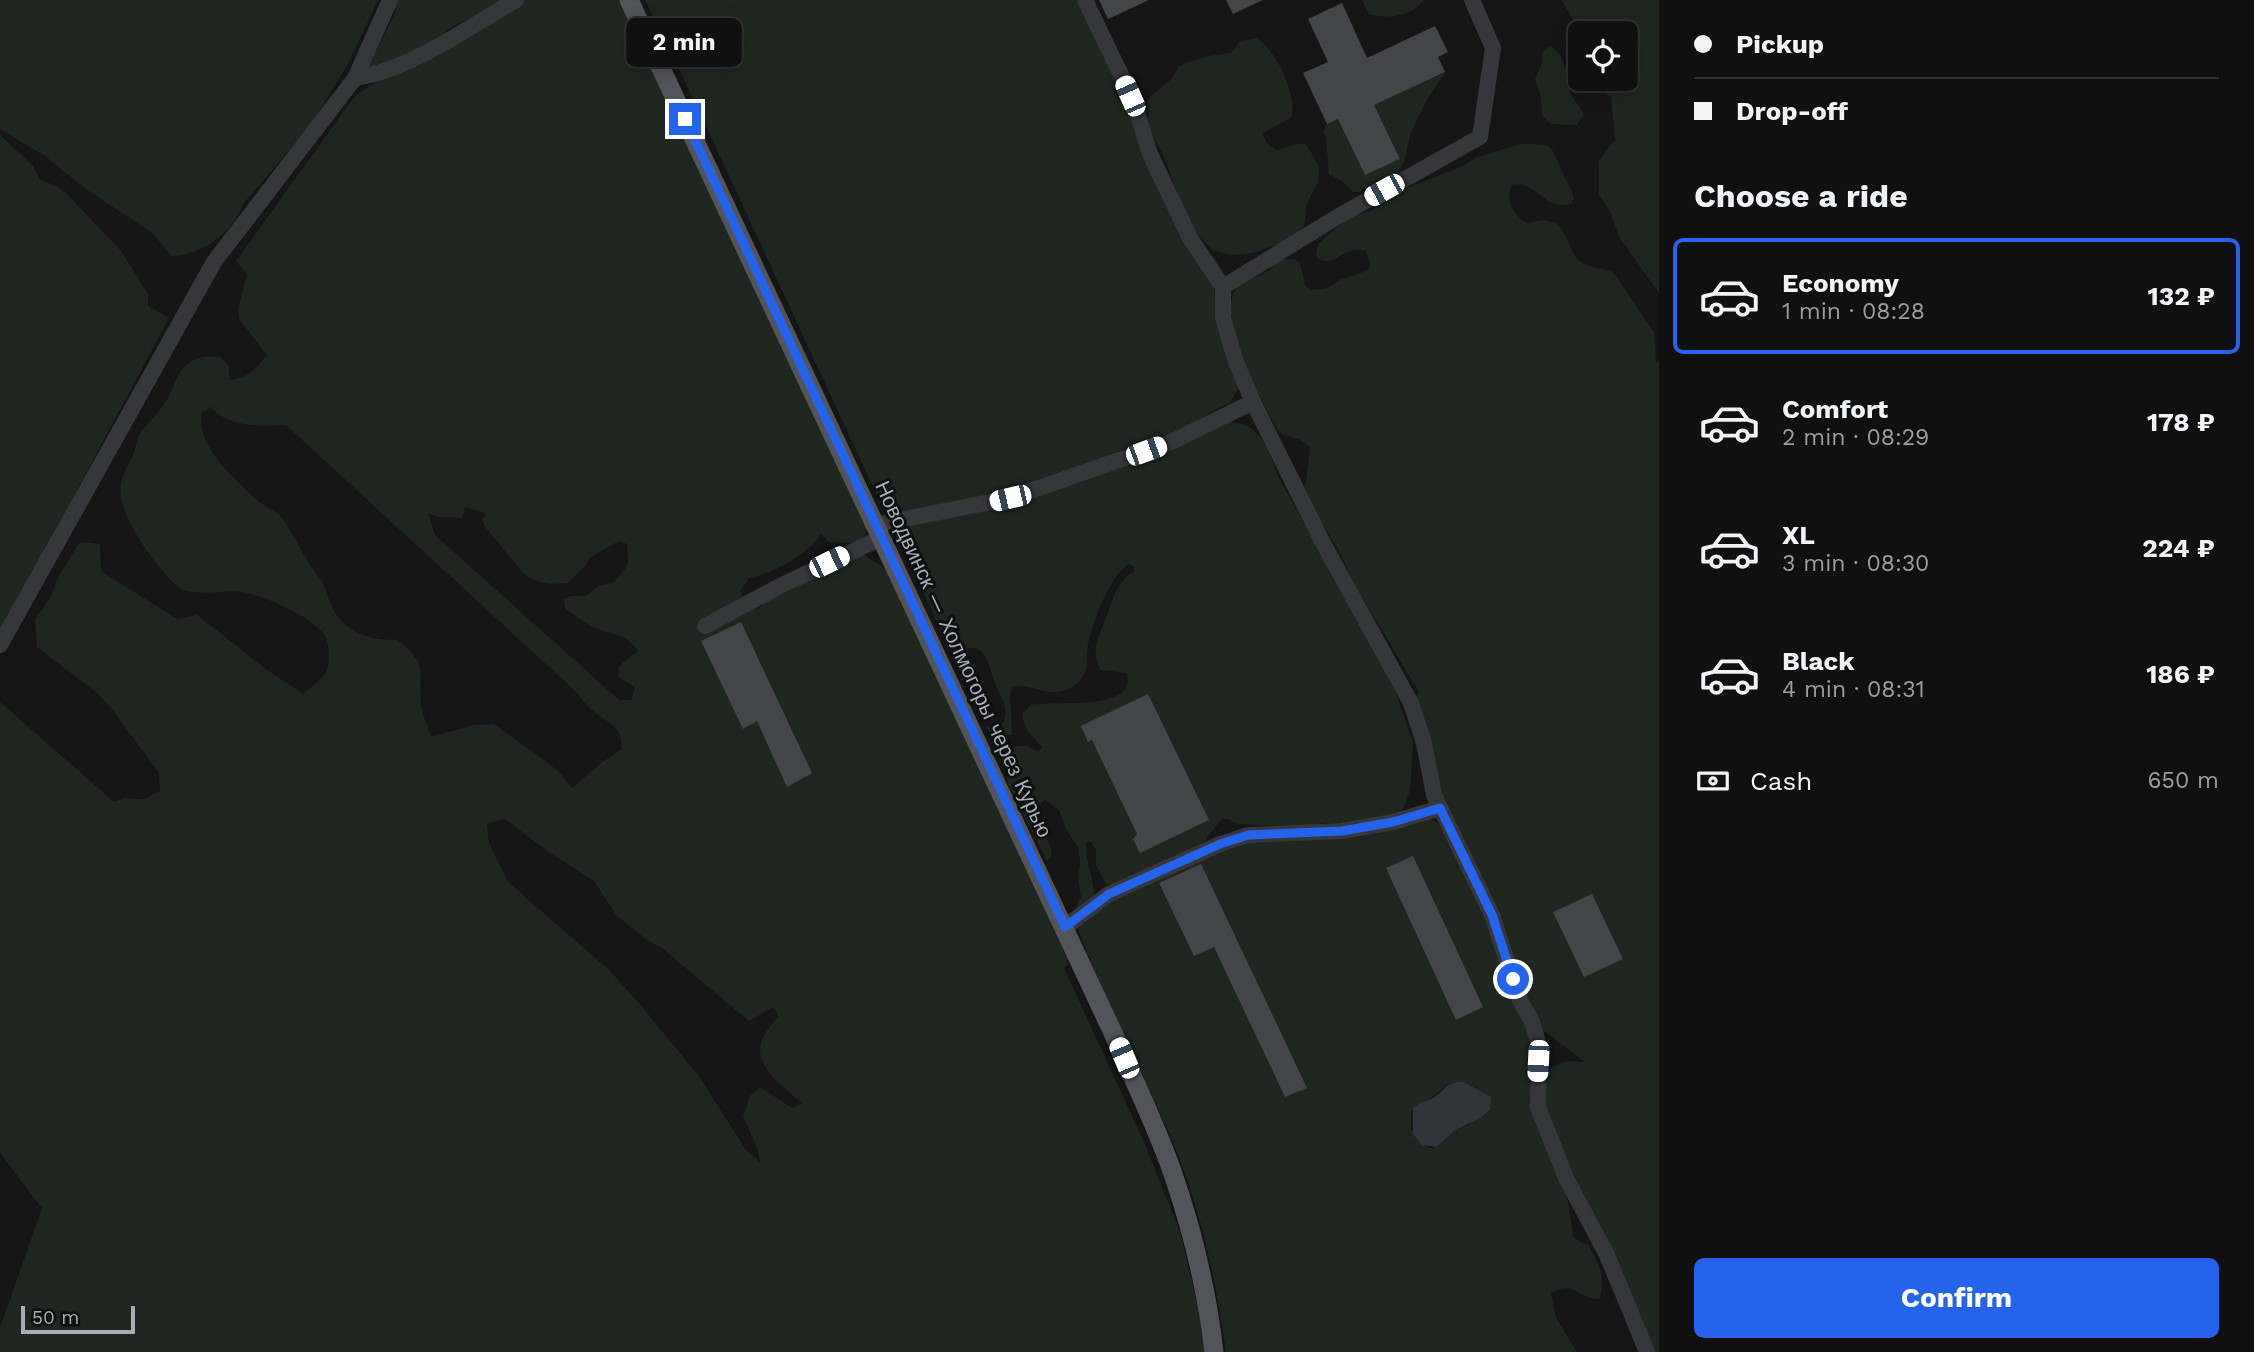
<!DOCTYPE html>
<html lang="en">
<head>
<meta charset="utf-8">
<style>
  body { margin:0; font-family:"Work Sans",sans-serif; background:#191919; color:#f1f3f6; height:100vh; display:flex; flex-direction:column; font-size:26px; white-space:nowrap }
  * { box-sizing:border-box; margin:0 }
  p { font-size:23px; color:#9c9d9f }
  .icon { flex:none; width:38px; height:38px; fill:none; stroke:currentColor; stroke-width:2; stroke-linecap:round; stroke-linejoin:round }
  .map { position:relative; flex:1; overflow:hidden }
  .panel { display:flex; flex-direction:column; background:#101010; width:595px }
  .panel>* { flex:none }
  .top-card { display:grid; align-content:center; height:154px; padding:0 35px; background:#101010 }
  .buttons { position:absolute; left:1568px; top:21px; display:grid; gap:14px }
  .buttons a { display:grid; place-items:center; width:70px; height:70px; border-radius:10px; background:#101010; box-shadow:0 4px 18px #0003,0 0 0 2px #303030; font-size:35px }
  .scale { position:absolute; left:21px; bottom:18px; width:114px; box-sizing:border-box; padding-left:7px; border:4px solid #a7adb6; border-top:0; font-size:19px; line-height:24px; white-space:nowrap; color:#a7adb6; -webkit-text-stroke:5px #101011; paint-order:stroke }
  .end { position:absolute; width:32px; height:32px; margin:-16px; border:9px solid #2563eb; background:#fff; box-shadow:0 0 0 4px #fff }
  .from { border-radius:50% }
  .bubble { position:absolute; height:49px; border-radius:10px; background:#101010; box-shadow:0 4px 18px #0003,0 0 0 2px #303030; font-size:23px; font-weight:700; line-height:49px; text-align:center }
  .car { position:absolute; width:21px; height:42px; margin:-21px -10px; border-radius:9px; box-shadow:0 0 5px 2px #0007; background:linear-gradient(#fff 24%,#345 0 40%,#fff 0 76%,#345 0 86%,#fff 0) }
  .top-card b { display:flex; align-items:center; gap:24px; height:66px; font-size:26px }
  .top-card b+b { border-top:2px solid #303030 }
  .top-card i { width:18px; height:18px; background:#f1f3f6 }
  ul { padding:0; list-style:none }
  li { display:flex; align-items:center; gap:21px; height:116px; margin:0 14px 10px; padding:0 21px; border:4px solid transparent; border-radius:10px }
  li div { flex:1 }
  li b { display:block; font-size:26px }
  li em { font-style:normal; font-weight:700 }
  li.active { border-color:#2563eb }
  li>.icon { width:63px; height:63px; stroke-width:1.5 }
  h2 { padding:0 35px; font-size:32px; line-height:84px }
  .pay { display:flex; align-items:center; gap:18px; height:77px; padding:0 35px; font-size:26px }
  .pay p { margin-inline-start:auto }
  .action { display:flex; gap:14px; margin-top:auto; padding:14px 35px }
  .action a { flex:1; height:80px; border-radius:10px; background:#2563eb; color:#fff; font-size:28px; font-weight:700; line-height:80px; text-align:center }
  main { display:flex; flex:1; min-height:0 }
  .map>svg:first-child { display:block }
  .green { fill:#1f261f; fill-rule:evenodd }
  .water { fill:#2e363b }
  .building { fill:#444549 }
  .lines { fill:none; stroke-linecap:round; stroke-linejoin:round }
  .minor { stroke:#36373b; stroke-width:16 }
  .major { stroke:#52545a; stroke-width:19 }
  .route { stroke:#2563eb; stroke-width:9 }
  .labels { text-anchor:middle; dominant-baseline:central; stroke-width:6; stroke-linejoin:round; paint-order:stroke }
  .street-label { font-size:21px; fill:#a7adb6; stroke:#101011 }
</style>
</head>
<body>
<main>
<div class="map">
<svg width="1659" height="1352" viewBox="0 0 1659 1352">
  <rect width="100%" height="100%" fill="#151516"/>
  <g class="green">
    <path d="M 0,0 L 378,0 L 348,64 L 309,127 L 243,204 C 233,232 201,256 172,256 L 151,232 L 87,190 L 45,156 L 0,129 Z"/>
    <polygon points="398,0 509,0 451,27 434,42 430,42 380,71 368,67 395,13"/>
    <path d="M 524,0 L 619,0 L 867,530 L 862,541 L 851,543 L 829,542 L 821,534 C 809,554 771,574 749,578 L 740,591 L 748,606 L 760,609 L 764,601 L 792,590 L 840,562 L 864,555 L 885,569 L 1047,913 L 1067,959 L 1068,965 L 1064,968 L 1143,1140 L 1180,1232 L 1196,1299 L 1205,1352 L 0,1352 L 0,1328 L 42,1208 L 0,1153 L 0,702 L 114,802 L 124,798 L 144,799 L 160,791 L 159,773 L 111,708 L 97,693 L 37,647 L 35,619 L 50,598 L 60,574 L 80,542 L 100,544 L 101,571 L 177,619 L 197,615 L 267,670 L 303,694 C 311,687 325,679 328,667 C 330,658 329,643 325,636 C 313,616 263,595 241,592 C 223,590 205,595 187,591 C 179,589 172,582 166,575 C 151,558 124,521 121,497 C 119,481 125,471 132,457 C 136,450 136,440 141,432 C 148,422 158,414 165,403 C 174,390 175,373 189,363 C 199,356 208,356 220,357 L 229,366 L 229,380 C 249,378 255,370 267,355 L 239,319 L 238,309 L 247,274 L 236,261 L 355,96 L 382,78 ZM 210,407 C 228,427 261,427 286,425 L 573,689 C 580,696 585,704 592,710 C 608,724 622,724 622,749 L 601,763 L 572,788 L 559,772 L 543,759 L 494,724 L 474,725 L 431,737 C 429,728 424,719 422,710 C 416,676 432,666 397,640 C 373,640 355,636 339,618 C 330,609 329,595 323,584 C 319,576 313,569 308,562 C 298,545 293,532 280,516 C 275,511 268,508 262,504 C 238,483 197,448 201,414 ZM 465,507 L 486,513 L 482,520 L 486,528 L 523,573 C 536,584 552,585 568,583 L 586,565 L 589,558 L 619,541 L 627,544 L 628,562 L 625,569 L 614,582 L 598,586 L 586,596 L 571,596 L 564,599 L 565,608 C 572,614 580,620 589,625 C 606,635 627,632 638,651 L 619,666 L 618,676 L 635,688 L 631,700 L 619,700 L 435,535 L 428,513 L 438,517 L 462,518 ZM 505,819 L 547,851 L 594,881 L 616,915 L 647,940 L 663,949 L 749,1021 L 774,1007 L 778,1016 C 773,1024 765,1031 762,1040 C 752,1066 785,1088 802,1103 L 792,1108 L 760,1087 L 750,1096 L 743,1117 L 757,1147 L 760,1162 L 746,1150 L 698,1075 L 637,1001 L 609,970 L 508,882 L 489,843 L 487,823 Z"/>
    <polygon points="645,0 1080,0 1103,44 1189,250 1214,287 1219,333 1239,384 1238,390 1229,404 1220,407 1195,422 1158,439 1119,451 1061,476 977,500 897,513 888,511 881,504 700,113"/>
    <path d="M 1362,0 L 1424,0 C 1411,17 1388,19 1369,14 Z"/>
    <polygon points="1562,0 1659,0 1659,293 1619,237 1610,211 1599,194 1599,161 1615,140 1611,97 1585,79 1626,79 1626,33 1580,33"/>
    <path d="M 1256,38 C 1276,50 1296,92 1292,116 L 1287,120 L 1263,133 C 1265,142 1268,146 1277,150 L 1298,144 L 1306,144 L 1319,166 L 1318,182 L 1307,203 L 1304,226 L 1299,231 L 1281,243 L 1253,253 L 1232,255 L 1212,250 L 1189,225 L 1164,157 L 1149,127 L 1148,101 L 1152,95 L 1170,80 L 1179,67 L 1185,63 L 1209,56 L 1231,53 L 1240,41 Z"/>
    <polygon points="1551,46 1560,54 1568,76 1571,95 1584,114 1577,125 1551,124 1542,116 1541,97 1535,79 1541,65 1543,50"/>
    <path d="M 1446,72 C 1431,90 1422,109 1412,130 C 1406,144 1409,159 1398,172 L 1359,192 L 1353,192 L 1342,181 L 1329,174 L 1326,137 L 1323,133 L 1327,124 L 1338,119 L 1365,175 L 1400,159 L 1371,98 L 1385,100 Z"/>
    <polygon points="0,135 33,166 40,180 57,186 67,194 121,251 148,294 148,306 169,318 23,591 0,629"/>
    <path d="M 1521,144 C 1555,144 1550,144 1562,172 C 1566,181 1572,188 1574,198 L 1571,204 C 1543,212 1537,179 1511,185 C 1506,204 1512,213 1527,223 L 1542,220 L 1557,223 C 1569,235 1568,252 1581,262 C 1590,269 1603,267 1614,273 L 1654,332 L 1656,362 L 1659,363 L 1659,1352 L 1652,1352 L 1574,1186 L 1548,1120 L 1542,1081 L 1547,1070 L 1566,1061 L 1585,1062 L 1543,1030 L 1524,998 L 1444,807 L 1414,701 L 1419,692 L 1353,582 L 1340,553 L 1319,518 L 1305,488 L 1310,448 C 1298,434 1284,439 1277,429 C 1262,402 1217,318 1235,291 C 1243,279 1256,279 1267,271 C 1271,269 1275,264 1278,260 L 1294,259 L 1300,262 L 1305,286 L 1312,290 L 1327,288 L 1340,280 L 1369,270 L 1370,263 L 1366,251 C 1341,244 1334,271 1316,257 L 1318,244 L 1345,220 L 1372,210 L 1404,189 L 1461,167 L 1475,158 Z"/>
    <path d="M 1229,422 C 1262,424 1267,448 1278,476 L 1394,688 L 1413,743 L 1410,790 L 1404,808 L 1398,813 L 1351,823 L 1320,823 L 1314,828 L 1238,824 L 1228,819 L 1222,819 L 1207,837 L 1206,843 L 1111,885 L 1106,884 L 1096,865 L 1096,850 L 1091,842 L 1086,842 C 1085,861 1094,878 1094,897 L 1081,909 L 1076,907 L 1081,897 L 1078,876 L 1080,864 L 1079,849 L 1066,829 L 1059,810 L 1046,800 C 1040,803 1038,807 1038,814 L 1051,850 L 1051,856 L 1047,861 L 1007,782 C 1007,775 1011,751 1014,746 L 1027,746 L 1038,751 L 1042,747 C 1032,735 1023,731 1023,713 L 1031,705 C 1054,700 1137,713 1127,673 L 1101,670 C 1089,652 1100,635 1106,618 C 1111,605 1115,588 1125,578 C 1127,575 1131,574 1134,572 L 1134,567 L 1129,564 C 1109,575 1090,628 1087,651 C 1086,658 1088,665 1085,672 C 1082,679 1077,684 1071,688 C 1046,700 1033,682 1012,687 L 1010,693 L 1012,735 L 991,736 L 986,726 L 998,726 L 1003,723 C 1011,708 999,695 994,681 C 989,665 985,637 959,652 L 956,663 L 894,528 Z"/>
    <path d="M 1430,819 L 1443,826 L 1487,921 L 1534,1047 L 1533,1078 L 1568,1202 L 1573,1236 L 1580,1242 L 1588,1245 C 1599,1263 1607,1278 1599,1299 C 1576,1297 1574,1280 1551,1293 L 1556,1318 L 1577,1352 L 1226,1352 C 1216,1280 1201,1208 1172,1140 C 1142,1069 1103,998 1077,926 L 1112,898 L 1223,848 L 1250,840 ZM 1457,1082 L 1464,1082 L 1491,1097 L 1469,1125 L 1455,1130 L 1437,1147 L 1429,1148 L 1411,1129 L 1411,1112 L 1449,1084 Z"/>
  </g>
  <path class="water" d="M 1457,1082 L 1464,1082 L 1491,1097 L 1490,1110 L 1479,1119 L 1455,1130 L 1437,1147 L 1422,1145 L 1413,1134 L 1413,1109 C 1419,1101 1425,1102 1433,1098 C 1442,1093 1445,1084 1457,1082 Z"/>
  <g class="building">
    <polygon points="1099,0 1149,0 1108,19"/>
    <polygon points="1226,0 1263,0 1233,14"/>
    <polygon points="1342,3 1367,58 1435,26 1448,52 1438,57 1445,72 1374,105 1400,159 1365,175 1338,119 1327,124 1303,73 1328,62 1308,19"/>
    <polygon points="741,622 812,773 787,787 757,721 743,729 701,641"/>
    <polygon points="1148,694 1209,820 1140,853 1133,839 1137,834 1092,740 1088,742 1081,726"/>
    <polygon points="1413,856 1483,1007 1456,1020 1386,868"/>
    <polygon points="1201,864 1307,1088 1285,1097 1214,947 1194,956 1159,883"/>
    <polygon points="1592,894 1623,959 1584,977 1553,912"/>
  </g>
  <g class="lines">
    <g class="minor">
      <polyline points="1085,0 1123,79 1137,112 1150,154 1190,238 1223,287 1223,318 1236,362 1253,402 1323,543 1411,703 1424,743 1434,795 1492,915 1519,998 1533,1024 1539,1046 1538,1107 1566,1178 1607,1255 1647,1352"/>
      <path d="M 355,78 C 410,70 467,28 516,0"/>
      <polyline points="1223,287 1337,217 1480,137 1493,48 1472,0"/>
      <polyline points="875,525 1010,498 1171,442 1253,402"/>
      <polyline points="705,626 780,586 881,538"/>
      <polyline points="0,645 214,262 355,78 390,0"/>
      <polyline points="1065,927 1109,894 1220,844 1248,835 1342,831 1393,822 1440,808"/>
    </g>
    <path class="major" d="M 629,0 L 1114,1035 C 1134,1081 1157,1127 1173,1174 C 1193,1232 1207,1292 1214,1352"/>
  </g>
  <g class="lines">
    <polyline class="route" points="685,119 1065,927 1109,894 1220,844 1248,835 1342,831 1393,822 1440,808 1492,915 1513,979"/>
  </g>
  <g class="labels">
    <g class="street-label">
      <text transform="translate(964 659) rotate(65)">Новодвинск — Холмогоры через Курью</text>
    </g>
  </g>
</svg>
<div class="buttons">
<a><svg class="icon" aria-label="locate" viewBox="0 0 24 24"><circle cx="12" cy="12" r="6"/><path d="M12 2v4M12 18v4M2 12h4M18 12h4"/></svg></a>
</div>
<div class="scale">50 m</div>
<i class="end from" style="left:1513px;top:979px"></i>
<i class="end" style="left:685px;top:119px"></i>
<div class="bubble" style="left:626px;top:18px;width:116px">2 min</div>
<i class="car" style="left:1130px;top:96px;rotate:336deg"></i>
<i class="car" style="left:1384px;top:190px;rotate:241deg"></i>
<i class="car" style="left:1146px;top:451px;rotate:70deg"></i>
<i class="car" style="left:1010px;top:498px;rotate:257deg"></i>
<i class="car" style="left:829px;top:562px;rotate:64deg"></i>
<i class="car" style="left:1124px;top:1058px;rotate:337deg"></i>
<i class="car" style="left:1538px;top:1061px;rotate:183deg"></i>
</div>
<section class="panel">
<div class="top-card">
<b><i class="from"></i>Pickup</b>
<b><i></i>Drop-off</b>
</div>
<h2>Choose a ride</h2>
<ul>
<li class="active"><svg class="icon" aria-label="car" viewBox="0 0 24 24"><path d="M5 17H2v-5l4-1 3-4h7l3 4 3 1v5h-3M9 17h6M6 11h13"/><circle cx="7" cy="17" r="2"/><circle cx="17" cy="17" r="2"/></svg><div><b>Economy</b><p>1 min · 08:28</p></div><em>132 ₽</em></li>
<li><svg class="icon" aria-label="car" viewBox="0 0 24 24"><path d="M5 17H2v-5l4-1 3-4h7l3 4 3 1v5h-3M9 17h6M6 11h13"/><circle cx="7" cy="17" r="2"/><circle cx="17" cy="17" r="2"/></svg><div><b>Comfort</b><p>2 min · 08:29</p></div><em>178 ₽</em></li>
<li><svg class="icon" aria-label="car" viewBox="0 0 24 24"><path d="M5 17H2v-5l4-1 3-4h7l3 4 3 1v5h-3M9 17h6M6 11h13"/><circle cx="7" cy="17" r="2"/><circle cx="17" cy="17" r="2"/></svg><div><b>XL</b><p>3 min · 08:30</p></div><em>224 ₽</em></li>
<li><svg class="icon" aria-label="car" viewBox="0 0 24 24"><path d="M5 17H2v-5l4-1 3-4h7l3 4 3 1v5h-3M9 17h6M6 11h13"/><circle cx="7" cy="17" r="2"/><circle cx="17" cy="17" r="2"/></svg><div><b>Black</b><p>4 min · 08:31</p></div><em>186 ₽</em></li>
</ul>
<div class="pay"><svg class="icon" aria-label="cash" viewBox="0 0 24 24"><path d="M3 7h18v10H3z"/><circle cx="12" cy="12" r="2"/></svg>Cash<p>650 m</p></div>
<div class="action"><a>Confirm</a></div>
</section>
</main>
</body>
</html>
